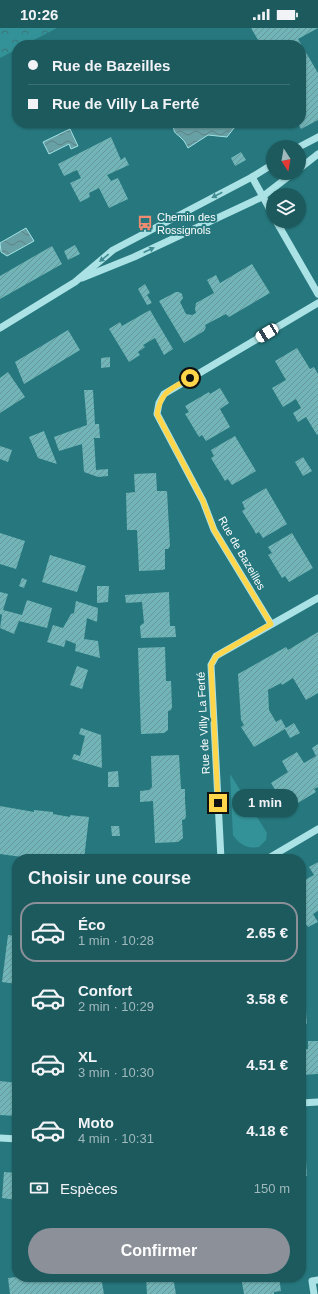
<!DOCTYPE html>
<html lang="fr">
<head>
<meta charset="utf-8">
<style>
  body { margin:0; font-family:Helvetica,sans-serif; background:#296367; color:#f1f3f6; height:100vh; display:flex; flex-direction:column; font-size:15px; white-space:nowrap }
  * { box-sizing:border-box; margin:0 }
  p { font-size:13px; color:#a0b9bc }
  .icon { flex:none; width:22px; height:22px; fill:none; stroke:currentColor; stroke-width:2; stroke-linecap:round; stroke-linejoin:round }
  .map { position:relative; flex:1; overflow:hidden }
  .panel { position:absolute; left:12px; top:826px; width:294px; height:428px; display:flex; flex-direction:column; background:#1c5a5e; border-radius:16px; box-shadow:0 1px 3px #0004 }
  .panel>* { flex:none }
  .top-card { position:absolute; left:12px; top:12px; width:294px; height:88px; border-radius:16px; box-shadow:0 1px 3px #0004; display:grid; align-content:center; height:88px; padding:0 16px; background:#1c5a5e }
  .needle { width:26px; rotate:169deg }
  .fabs { position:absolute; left:266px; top:112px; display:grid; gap:8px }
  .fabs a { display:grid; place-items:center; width:40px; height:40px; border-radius:50%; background:#1c5a5e; box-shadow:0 1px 3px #0004; font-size:20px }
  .end { position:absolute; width:18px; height:18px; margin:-9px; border:5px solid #ffd54a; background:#111; box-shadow:0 0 0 2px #111 }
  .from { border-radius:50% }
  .bubble { position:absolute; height:28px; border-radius:14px; background:#1c5a5e; box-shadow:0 1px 3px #0004; font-size:13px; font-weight:600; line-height:28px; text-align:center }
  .car { position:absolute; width:12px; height:24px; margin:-12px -6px; border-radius:5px; box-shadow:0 0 3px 1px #0007; background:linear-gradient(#fff 24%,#345 0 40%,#fff 0 76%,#345 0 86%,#fff 0) }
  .top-card b { display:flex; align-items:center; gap:14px; height:38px; font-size:15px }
  .top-card b+b { border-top:1px solid #3a6f73 }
  .top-card i { width:10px; height:10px; background:#f1f3f6 }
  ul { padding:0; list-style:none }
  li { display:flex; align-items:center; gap:12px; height:60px; margin:0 8px 6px; padding:0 8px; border:2px solid transparent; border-radius:16px }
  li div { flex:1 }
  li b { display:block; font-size:15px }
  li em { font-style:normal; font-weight:600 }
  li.current { border-color:#8c9099 }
  li>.icon { width:36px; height:36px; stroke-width:1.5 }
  h2 { padding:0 16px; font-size:18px; line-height:48px }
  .pay { display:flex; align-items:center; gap:10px; height:44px; padding:0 16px; font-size:15px }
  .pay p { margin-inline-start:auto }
  .action { display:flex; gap:8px; margin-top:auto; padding:8px 16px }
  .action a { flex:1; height:46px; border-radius:24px; background:#8c9099; color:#fff; font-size:16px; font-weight:600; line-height:46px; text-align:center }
  .status { display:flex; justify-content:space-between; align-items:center; height:28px; padding:0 20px; background:#1c5a5e; direction:ltr }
  .status svg { height:11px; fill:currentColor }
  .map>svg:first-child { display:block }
  .green { fill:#339297 }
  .forest { fill:url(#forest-crowns) }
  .water { fill:url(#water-waves); stroke:#a0e3e6 }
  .building { fill:url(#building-hatch) }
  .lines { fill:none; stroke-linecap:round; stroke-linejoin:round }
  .minor { stroke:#abe2e5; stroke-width:7 }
  .oneway { fill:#418d93 }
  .route { stroke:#ffd54a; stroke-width:5 }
  .labels { text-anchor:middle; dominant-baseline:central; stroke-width:4; stroke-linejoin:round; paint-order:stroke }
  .poi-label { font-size:11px; fill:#fff; stroke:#26787e; text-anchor:start }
  .street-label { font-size:11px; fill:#fff; stroke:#26787e }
</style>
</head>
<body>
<div class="status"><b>10:26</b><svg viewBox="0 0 49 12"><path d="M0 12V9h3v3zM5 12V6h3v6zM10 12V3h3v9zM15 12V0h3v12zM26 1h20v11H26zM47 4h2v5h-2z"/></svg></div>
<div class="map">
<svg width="318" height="1266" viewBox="0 0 318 1266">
  <defs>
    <pattern id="forest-crowns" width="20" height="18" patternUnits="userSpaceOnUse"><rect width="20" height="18" fill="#339297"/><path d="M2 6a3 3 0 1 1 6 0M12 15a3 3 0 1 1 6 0" fill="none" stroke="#3d7679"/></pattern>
    <pattern id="water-waves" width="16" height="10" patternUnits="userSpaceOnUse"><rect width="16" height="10" fill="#68a1a5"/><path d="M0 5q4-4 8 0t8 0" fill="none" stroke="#5e8386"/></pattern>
    <pattern id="building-hatch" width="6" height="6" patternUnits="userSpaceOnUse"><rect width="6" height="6" fill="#72b5b8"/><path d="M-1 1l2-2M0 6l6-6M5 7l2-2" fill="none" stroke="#679698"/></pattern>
  </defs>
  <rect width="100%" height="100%" fill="#26787e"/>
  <path class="green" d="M 230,746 L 267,805 L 266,812 L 259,819 C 247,821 240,817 233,807 Z"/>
  <polygon class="forest" points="0,0 57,0 24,17 17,17 17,21 0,30"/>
  <g class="water">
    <path d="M 174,95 L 241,95 L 234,100 L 227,109 L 208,107 L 188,120 C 186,117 185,113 182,111 C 177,105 172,106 174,95 Z"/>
    <polygon points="70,101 78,118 71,121 69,116 49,126 43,114"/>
    <polygon points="26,200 34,213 7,228 1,224 0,215"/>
  </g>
  <g class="building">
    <polygon points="251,0 318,0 298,11 318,45 318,92 301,101 298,95 301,95 301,17 261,17"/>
    <polygon points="111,109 121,132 125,129 129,137 107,147 111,153 118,150 128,171 109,180 99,160 89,165 90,169 80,174 70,155 81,150 77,142 64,148 58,136"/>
    <polygon points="241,124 246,132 235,138 231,130"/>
    <polygon points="75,217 80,226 68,232 64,223"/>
    <polygon points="52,218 62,236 0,271 0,248"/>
    <polygon points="252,236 270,265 229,289 226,286 205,297 206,299 204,303 184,315 159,273 176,264 179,264 182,266 183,270 180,274 186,286 192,287 196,285 195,281 196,275 214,265 207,252 216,247 220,255"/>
    <polygon points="145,256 150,265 147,267 152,275 147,277 138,261"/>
    <polygon points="150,282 173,321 164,327 155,310 143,317 145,319 138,324 140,327 129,334 109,301 120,294 122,298"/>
    <polygon points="68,302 80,322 24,356 15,334"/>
    <polygon points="297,320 310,341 314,339 318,346 318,406 317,407 306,389 298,394 293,385 301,380 296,371 283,379 272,360 286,352 275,333"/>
    <polygon points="110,329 110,339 101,340 101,330"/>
    <polygon points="8,344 25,369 0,385 0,350"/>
    <polygon points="220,360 229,375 220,381 230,399 206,413 202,407 199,409 187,389 185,386 189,384 185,378 209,364 210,366"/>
    <polygon points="84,362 93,362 95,396 99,396 100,410 94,410 96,442 108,441 108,448 98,449 84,444 82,416 59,423 54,409 87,397"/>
    <polygon points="44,403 49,416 57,436 38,430 29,409"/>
    <polygon points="235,408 256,443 232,457 228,451 225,453 211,430 214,428 211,422"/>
    <polygon points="0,418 12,422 8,434 0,431"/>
    <polygon points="303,429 312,443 303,448 295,434"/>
    <polygon points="156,445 157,463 167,463 170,518 168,521 165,521 165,541 162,542 139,543 137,502 127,502 126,465 135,464 134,446"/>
    <polygon points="266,460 287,496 263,510 259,504 256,506 254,502 242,483 245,481 242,474"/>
    <polygon points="0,505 25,513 16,541 0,536"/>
    <polygon points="292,505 313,540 289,554 285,548 282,550 270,530 268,527 272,525 268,519"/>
    <polygon points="50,527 86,538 77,564 42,554"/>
    <polygon points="22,550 27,552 24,560 19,558"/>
    <polygon points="97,558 109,558 108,574 97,575"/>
    <polygon points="0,564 8,566 3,582 22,587 27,572 52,580 47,600 19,593 14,606 0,600 2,587 0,586"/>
    <polygon points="169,564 170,598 175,598 176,609 141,610 140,598 144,595 142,574 126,575 125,567"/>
    <polygon points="76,573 98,580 97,594 87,590 84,611 98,613 100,630 75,623 76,616 66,612 64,619 47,614 53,597 63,600 71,586 74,585"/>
    <polygon points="318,604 318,665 306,672 293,650 282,657 281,655 268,662 269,682 276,694 281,691 286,700 294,695 300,705 290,710 285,701 254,719 241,699 244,697 241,692 238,646 286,619 288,622"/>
    <polygon points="165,619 166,653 171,653 172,679 171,682 168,683 168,702 164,705 141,706 138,620"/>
    <polygon points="77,638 88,642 82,661 70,657"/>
    <polygon points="81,700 101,707 102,740 72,731 74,726 80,728 85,708 79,706"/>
    <polygon points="318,716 318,759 314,761 316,764 293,778 291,775 285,778 271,755 288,744 282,733 297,724 304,735 316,728 312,720"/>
    <polygon points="179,727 181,761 185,761 185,772 186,788 185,791 182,792 183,810 178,814 155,815 153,773 140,774 140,763 149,762 152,759 151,728"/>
    <polygon points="118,743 119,759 108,759 108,744"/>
    <polygon points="0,778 34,784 34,782 53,784 53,786 70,789 70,787 89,789 84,831 37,831 0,826"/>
    <polygon points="111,798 119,798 120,808 112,808"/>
    <polygon points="185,826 185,831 158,831 158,827"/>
    <polygon points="318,834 318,883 313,886 318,894 308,899 301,889 301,854 314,847 309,839"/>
    <polygon points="8,907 17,908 17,956 2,954"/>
    <polygon points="301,934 302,934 307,996 301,996"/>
    <polygon points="308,1013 318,1013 318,1046 301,1047 301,1022 308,1021"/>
    <polygon points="0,1053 17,1055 17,1088 0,1087"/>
    <polygon points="301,1110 303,1110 303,1132 306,1132 307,1148 301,1148"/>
    <polygon points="4,1144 17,1145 17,1172 2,1170"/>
    <polygon points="17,1249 101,1249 104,1266 10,1266 8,1250"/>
    <polygon points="146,1249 173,1249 176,1266 147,1266"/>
    <polygon points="241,1249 279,1249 281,1263 274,1264 274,1266 244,1266"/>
  </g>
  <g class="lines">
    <g class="minor">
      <polyline points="299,119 318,109"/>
      <polyline points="299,141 318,126"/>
      <polyline points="252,149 273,187"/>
      <polyline points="276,193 318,266"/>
      <polyline points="82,250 134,229 262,169 293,145"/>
      <polyline points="0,300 75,254 113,222 252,149 273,136"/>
      <polyline points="271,596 214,502 203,473 157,386 159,375 164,366 318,275"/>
      <polyline points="221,831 211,637 216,628 318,570"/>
      <polyline points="267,831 318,801"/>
      <polyline points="301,1075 318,1074"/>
      <polyline points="0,1110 17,1111"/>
      <polyline points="314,1266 312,1253 318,1252"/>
    </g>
  </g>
  <defs><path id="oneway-solid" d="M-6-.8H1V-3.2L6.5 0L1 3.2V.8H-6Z"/></defs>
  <g class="oneway">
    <use href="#oneway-solid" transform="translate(217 167) rotate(153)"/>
    <use href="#oneway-solid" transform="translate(149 222) rotate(-25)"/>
    <use href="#oneway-solid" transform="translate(104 230) rotate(141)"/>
  </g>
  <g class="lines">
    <path class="route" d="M 190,350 C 171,361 161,363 157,386 L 203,473 L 214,502 L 271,596 L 216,628 L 211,637 L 218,775"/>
  </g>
  <defs>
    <symbol id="bus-bare" viewBox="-9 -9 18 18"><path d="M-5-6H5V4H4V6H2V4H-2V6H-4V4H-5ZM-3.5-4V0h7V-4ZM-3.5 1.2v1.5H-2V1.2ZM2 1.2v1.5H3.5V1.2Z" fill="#ee8b70" stroke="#26787e" stroke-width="2.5" paint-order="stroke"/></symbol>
  </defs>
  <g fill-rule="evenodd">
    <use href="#bus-bare" x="134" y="184" width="22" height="22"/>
  </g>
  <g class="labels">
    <g class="poi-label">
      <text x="157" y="189">Chemin des<tspan x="157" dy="13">Rossignols</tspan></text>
    </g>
    <g class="street-label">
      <text transform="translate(242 525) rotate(60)">Rue de Bazeilles</text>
      <text transform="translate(203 695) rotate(-93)">Rue de Villy La Ferté</text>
    </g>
  </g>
</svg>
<div class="fabs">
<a><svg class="needle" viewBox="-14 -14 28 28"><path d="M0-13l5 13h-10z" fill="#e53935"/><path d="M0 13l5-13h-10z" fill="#a0b9bc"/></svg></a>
<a><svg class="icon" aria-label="layers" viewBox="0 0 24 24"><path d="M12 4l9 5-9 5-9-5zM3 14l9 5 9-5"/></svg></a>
</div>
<i class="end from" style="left:190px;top:350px"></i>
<i class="end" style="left:218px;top:775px"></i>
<div class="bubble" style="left:232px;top:761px;width:66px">1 min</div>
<i class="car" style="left:267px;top:305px;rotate:239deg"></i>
<div class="top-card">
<b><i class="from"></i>Rue de Bazeilles</b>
<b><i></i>Rue de Villy La Ferté</b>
</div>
<section class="panel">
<h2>Choisir une course</h2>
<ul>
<li class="current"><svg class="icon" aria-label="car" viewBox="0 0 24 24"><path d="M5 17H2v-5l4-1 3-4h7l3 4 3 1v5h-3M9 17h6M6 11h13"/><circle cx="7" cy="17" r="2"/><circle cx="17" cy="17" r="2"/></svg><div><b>Éco</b><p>1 min · 10:28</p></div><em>2.65 €</em></li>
<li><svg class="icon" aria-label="car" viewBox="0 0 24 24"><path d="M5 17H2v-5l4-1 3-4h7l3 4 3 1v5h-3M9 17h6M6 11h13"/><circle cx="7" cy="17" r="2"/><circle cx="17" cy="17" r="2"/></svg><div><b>Confort</b><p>2 min · 10:29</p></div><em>3.58 €</em></li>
<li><svg class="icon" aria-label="car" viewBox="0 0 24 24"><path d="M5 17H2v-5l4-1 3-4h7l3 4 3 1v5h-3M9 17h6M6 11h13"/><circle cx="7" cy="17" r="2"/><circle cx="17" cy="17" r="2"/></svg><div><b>XL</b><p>3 min · 10:30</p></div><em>4.51 €</em></li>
<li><svg class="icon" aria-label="car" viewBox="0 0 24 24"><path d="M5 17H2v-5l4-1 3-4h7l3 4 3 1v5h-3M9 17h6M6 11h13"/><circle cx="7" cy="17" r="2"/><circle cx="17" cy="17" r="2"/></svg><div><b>Moto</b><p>4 min · 10:31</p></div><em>4.18 €</em></li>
</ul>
<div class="pay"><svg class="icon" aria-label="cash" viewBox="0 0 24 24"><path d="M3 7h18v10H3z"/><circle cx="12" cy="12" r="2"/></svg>Espèces<p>150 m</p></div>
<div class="action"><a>Confirmer</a></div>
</section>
</div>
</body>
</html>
